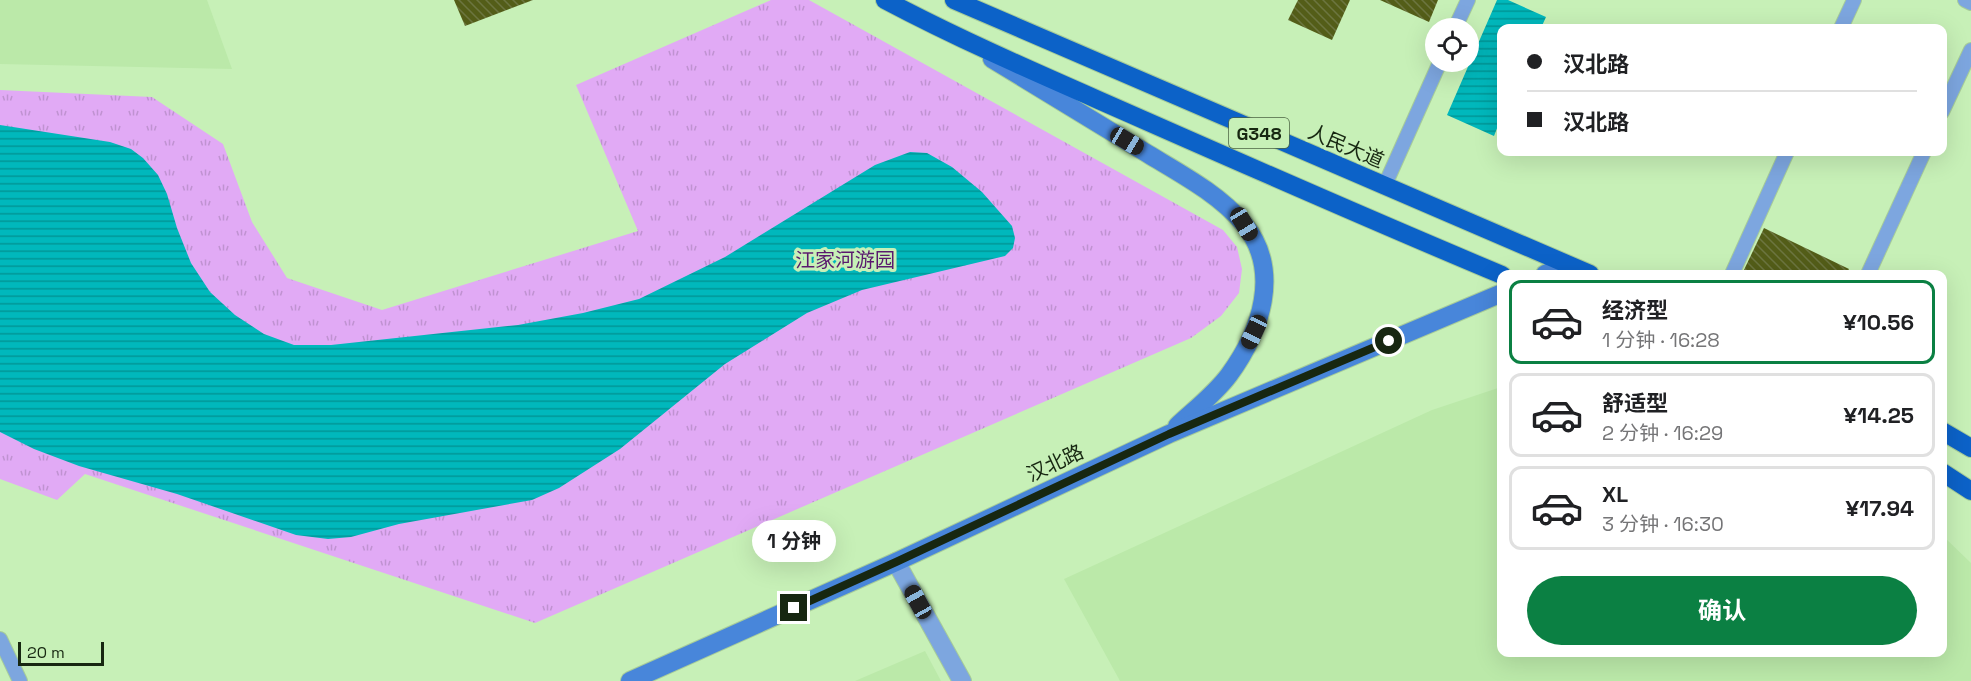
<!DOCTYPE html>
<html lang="zh">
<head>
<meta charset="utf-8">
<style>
  body { margin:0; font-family:"Space Grotesk","Noto Sans SC",sans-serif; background:#f2f2f2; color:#202124; height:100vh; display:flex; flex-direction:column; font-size:22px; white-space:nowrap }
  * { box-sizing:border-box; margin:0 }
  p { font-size:20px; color:#757577 }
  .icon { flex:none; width:33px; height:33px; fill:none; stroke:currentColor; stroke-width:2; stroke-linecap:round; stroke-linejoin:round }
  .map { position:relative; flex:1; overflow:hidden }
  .sheet { position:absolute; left:1497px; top:270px; width:450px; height:387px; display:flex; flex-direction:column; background:#fff; border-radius:12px; box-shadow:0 6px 24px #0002 }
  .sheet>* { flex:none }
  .banner { position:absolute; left:1497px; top:24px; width:450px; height:132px; border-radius:12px; box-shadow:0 6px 24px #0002; display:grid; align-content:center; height:132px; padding:0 30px; background:#fff }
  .tools { position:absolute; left:1425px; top:18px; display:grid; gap:12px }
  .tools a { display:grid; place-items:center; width:54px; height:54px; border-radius:50%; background:#fff; box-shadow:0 6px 24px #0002; font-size:30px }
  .scale { position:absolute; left:18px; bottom:15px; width:86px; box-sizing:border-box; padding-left:6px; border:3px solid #172711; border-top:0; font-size:16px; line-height:21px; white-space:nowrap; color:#172711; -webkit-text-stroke:4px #c7f0b7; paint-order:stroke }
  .end { position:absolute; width:27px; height:27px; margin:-14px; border:8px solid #172711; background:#fff; box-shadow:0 0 0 3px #fff }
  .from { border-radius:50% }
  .bubble { position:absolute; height:42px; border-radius:21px; background:#fff; box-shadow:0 6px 24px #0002; font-size:20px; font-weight:700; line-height:42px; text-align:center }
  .car { position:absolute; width:18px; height:36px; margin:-18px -9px; border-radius:8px; box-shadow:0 0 4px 2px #0007; background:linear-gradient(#222 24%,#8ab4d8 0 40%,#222 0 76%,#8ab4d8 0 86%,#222 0) }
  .banner b { display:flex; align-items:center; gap:21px; height:57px; font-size:22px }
  .banner b+b { border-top:2px solid #e0e0e0 }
  .banner i { width:15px; height:15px; background:#202124 }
  ul { padding:10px 0 0; list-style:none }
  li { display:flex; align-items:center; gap:18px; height:84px; margin:0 12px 9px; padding:0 18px; border:3px solid #e0e0e0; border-radius:12px }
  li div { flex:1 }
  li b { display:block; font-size:22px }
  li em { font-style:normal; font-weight:700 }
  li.selected { border-color:#0b8043 }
  li>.icon { width:54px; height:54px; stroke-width:1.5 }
  .action { display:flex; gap:12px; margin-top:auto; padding:12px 30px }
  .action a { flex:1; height:69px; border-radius:36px; background:#0b8043; color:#fff; font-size:24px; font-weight:700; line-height:69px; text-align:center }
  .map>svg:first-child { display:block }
  .built { fill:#bbe9a9 }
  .park { fill:url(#park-tufts) }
  .water { fill:url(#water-rules) }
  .building { fill:url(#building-back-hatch) }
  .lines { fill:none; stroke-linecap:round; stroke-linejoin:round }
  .service-casing { stroke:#a7cc99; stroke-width:16 }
  .minor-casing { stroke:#a7cc99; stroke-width:20 }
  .secondary-casing { stroke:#a7cc99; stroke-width:20 }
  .trunk-casing { stroke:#a7cc99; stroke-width:20 }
  .service { stroke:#7da6df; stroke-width:14 }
  .minor { stroke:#7da6df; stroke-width:18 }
  .secondary { stroke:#4886da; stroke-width:18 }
  .trunk { stroke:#0c62c8; stroke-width:18 }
  .route { stroke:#172711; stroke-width:8 }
  .labels { text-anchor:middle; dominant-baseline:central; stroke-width:6; stroke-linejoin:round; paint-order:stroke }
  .shield { fill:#c7f0b7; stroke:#4c6343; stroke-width:1.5 }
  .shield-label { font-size:18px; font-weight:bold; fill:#172711 }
  .street-label { font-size:20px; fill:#172711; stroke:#c7f0b7 }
  .park-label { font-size:20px; fill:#5a196e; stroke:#c7f0b7 }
</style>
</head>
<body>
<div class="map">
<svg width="1971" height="681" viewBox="0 0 1971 681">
  <defs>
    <pattern id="park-tufts" width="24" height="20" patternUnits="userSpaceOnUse" patternTransform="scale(1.5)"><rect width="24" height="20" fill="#e1aaf5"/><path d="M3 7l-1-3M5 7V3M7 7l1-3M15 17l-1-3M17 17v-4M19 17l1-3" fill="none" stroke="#c092d1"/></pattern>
    <pattern id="water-rules" width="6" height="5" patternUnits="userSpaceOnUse" patternTransform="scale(1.5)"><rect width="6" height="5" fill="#00b8bc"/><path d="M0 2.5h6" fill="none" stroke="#019697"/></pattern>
    <pattern id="building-back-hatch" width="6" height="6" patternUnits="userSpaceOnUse" patternTransform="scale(1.5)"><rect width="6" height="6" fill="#535d18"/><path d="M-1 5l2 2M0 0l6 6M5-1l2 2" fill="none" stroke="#6c7540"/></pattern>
  </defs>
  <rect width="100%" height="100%" fill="#c7f0b7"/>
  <g class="built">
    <polygon points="0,0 207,0 232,69 0,64"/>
    <polygon points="1501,387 1502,652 1942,652 1943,536 1971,563 1971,681 1120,681 1064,579 1432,410"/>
    <polygon points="925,651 941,681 855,681"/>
  </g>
  <polygon class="park" points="771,0 809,0 1223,230 1237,247 1242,269 1239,293 1221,316 1191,338 535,623 85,474 57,500 0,479 0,90 152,97 223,144 252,222 287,278 382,310 638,231 576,85"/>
  <g class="water">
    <polygon points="1497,0 1508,0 1546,17 1541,28 1502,28 1501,118 1494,136 1447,115"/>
    <polygon points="0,125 110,142 131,149 143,158 158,175 167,194 177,228 191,263 210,292 235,315 264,334 294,345 331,345 518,325 583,313 639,299 725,257 875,165 910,152 927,153 952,167 982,192 1012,226 1015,238 1013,248 1005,256 862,290 807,313 725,364 620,449 559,488 532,500 399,524 351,537 328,539 296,535 177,494 79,466 34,449 0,432"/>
  </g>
  <g class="building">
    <polygon points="454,0 533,0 465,26"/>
    <polygon points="1298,0 1350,0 1332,40 1288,20"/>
    <polygon points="1380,0 1438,0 1429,22"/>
    <polygon points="1764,228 1849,269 1846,274 1742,274"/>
  </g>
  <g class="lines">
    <defs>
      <g id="service">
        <polyline points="1965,0 1971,3"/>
        <polyline points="1455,28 1468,0"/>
        <polyline points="1841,28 1854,0"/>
        <polyline points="1942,112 1971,50"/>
        <polyline points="1384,187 1440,62"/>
        <polyline points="1732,274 1787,152"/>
        <polyline points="1868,274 1924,152"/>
        <polyline points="0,639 20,681"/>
      </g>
      <polyline id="minor" points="896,562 962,681"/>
      <g id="secondary">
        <path d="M 992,59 C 1044,91 1096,122 1148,154 C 1181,174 1219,194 1244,224 C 1282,271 1261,331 1229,375 C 1215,394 1194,410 1177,426"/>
        <polyline points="1545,274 1566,265"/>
        <polyline points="630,681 896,562 1169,434 1502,293"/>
      </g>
      <g id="trunk">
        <path d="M 885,0 C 970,45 1058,82 1146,121 C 1264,173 1382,225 1502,275"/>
        <polyline points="954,0 1590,274"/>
        <polyline points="1942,431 1971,448"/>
        <polyline points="1942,472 1971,491"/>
      </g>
    </defs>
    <use href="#service" class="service-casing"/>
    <use href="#minor" class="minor-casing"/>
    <use href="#secondary" class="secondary-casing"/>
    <use href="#trunk" class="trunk-casing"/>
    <use href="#service" class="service"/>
    <use href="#minor" class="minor"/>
    <use href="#secondary" class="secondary"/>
    <use href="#trunk" class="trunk"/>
  </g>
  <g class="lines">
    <polyline class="route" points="794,608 896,562 1169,434 1389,341"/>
  </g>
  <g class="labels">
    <rect class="shield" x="1229" y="118" width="60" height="30" rx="4.5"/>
    <g class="shield-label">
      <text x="1259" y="133">G348</text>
    </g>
    <g class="street-label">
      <text transform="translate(1346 146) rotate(23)">人民大道</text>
      <text transform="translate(1055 463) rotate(-25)">汉北路</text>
    </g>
    <g class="park-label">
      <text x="845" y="260">江家河游园</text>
    </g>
  </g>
</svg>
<div class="tools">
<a><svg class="icon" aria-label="locate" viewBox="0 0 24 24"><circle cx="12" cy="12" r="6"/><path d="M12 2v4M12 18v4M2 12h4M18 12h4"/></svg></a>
</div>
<div class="scale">20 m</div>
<i class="end from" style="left:1389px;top:341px"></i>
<i class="end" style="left:794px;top:608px"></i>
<div class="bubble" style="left:752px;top:520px;width:84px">1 分钟</div>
<i class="car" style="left:1127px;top:141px;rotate:121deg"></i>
<i class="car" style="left:1244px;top:224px;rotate:149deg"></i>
<i class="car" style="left:1254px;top:332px;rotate:205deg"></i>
<i class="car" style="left:918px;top:602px;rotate:331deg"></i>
<div class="banner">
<b><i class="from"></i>汉北路</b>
<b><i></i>汉北路</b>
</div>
<section class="sheet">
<ul>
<li class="selected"><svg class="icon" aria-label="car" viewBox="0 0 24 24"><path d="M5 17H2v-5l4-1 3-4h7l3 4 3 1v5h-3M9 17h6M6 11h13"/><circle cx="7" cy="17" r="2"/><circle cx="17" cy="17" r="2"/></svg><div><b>经济型</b><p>1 分钟 · 16:28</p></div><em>¥10.56</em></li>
<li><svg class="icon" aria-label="car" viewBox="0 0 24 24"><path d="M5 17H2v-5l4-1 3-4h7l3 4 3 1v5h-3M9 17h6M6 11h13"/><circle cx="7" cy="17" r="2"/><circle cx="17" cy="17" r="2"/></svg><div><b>舒适型</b><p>2 分钟 · 16:29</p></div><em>¥14.25</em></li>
<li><svg class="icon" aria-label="car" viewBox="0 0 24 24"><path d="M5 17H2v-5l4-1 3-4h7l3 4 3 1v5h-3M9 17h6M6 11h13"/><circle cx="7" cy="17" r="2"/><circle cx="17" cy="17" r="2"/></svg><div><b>XL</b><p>3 分钟 · 16:30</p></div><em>¥17.94</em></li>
</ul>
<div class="action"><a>确认</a></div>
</section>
</div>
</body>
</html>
